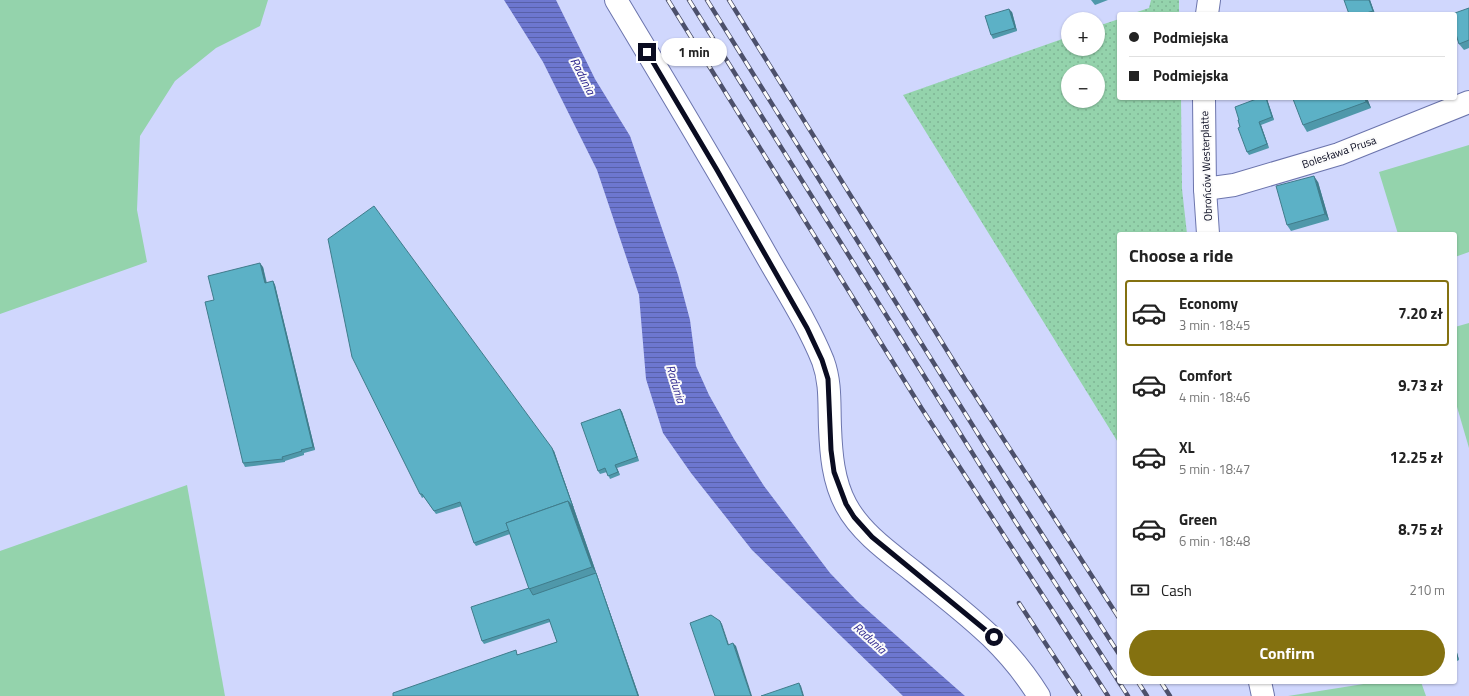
<!DOCTYPE html>
<html lang="en">
<head>
<meta charset="utf-8">
<style>
  body { margin:0; font-family:"Titillium Web",sans-serif; background:#f2f2f2; color:#222; height:100vh; display:flex; flex-direction:column; font-size:15px; white-space:nowrap }
  * { box-sizing:border-box; margin:0 }
  p { font-size:13px; color:#767676 }
  .icon { flex:none; width:22px; height:22px; fill:none; stroke:currentColor; stroke-width:2; stroke-linecap:round; stroke-linejoin:round }
  .map { position:relative; flex:1; overflow:hidden }
  .panel { position:absolute; left:1117px; top:232px; width:340px; height:452px; display:flex; flex-direction:column; background:#fff; border-radius:4px; box-shadow:0 1px 3px #0004 }
  .panel>* { flex:none }
  .top-card { position:absolute; left:1117px; top:12px; width:340px; height:88px; border-radius:4px; box-shadow:0 1px 3px #0004; display:grid; align-content:center; height:88px; padding:0 12px; background:#fff }
  .controls { position:absolute; left:1061px; top:12px; display:grid; gap:8px }
  .controls a { display:grid; place-items:center; width:44px; height:44px; border-radius:50%; background:#fff; box-shadow:0 1px 3px #0004; font-size:20px }
  .end { position:absolute; width:18px; height:18px; margin:-9px; border:5px solid #0a0c21; background:#fff; box-shadow:0 0 0 2px #fff }
  .from { border-radius:50% }
  .bubble { position:absolute; height:28px; border-radius:14px; background:#fff; box-shadow:0 1px 3px #0004; font-size:13px; font-weight:700; line-height:28px; text-align:center }
  .top-card b { display:flex; align-items:center; gap:14px; height:38px; font-size:15px }
  .top-card b+b { border-top:1px solid #e0e0e0 }
  .top-card i { width:10px; height:10px; background:#222 }
  ul { padding:0; list-style:none }
  li { display:flex; align-items:center; gap:12px; height:66px; margin:0 8px 6px; padding:0 4px; border:2px solid transparent; border-radius:4px }
  li div { flex:1 }
  li b { display:block; font-size:15px }
  li em { font-style:normal; font-weight:700 }
  li.active { border-color:#847110 }
  li>.icon { width:36px; height:36px; stroke-width:1.5 }
  h2 { padding:0 12px; font-size:18px; line-height:48px }
  .pay { display:flex; align-items:center; gap:10px; height:44px; padding:0 12px; font-size:15px }
  .pay p { margin-inline-start:auto }
  .action { display:flex; gap:8px; margin-top:auto; padding:8px 12px }
  .action a { flex:1; height:46px; border-radius:24px; background:#847110; color:#fff; font-size:16px; font-weight:700; line-height:46px; text-align:center }
  .map>svg:first-child { display:block }
  .grass { fill:#94d3ac }
  .park { fill:url(#park-dots); fill-rule:evenodd }
  .water { fill:url(#water-rules) }
  .lines { fill:none; stroke-linecap:round; stroke-linejoin:round }
  .minor-casing { stroke:#6c75ad; stroke-width:24 }
  .minor { stroke:#fff; stroke-width:22 }
  .rail-casing { stroke:#4c506b; stroke-width:4.5 }
  .rail { stroke:#fbfbfb; stroke-width:3; stroke-dasharray:9; stroke-linecap:butt }
  .wall { fill:#4f98aa }
  .shaded-wall { fill:#407c8b }
  .building { fill:#5cb1c6; stroke:#407c8b }
  .route { stroke:#0a0c21; stroke-width:5 }
  .labels { text-anchor:middle; dominant-baseline:central; stroke-width:4; stroke-linejoin:round; paint-order:stroke }
  .street-label { font-size:11px; fill:#0a0c21; stroke:#fbfbfb }
  .water-label { font-size:12px; font-style:italic; fill:#2c258d; stroke:#fbfbfb }
</style>
</head>
<body>
<div class="map">
<svg width="1469" height="696" viewBox="0 0 1469 696">
  <defs>
    <pattern id="park-dots" width="8" height="8" patternUnits="userSpaceOnUse"><rect width="8" height="8" fill="#94d3ac"/><path d="M2 2h.1M6 6h.1" fill="none" stroke="#7eb494" stroke-width="1.8" stroke-linecap="round"/></pattern>
    <pattern id="water-rules" width="6" height="5" patternUnits="userSpaceOnUse"><rect width="6" height="5" fill="#6d77cf"/><path d="M0 2.5h6" fill="none" stroke="#5860a8"/></pattern>
  </defs>
  <rect width="100%" height="100%" fill="#d0d7fd"/>
  <g class="grass">
    <polygon points="0,0 268,0 260,26 216,48 175,81 140,136 137,210 147,262 0,314"/>
    <polygon points="1469,145 1469,252 1455,257 1455,234 1398,234 1379,172"/>
    <polygon points="1469,323 1469,448 1455,400 1455,327"/>
    <polygon points="187,485 225,696 0,696 0,551"/>
    <polygon points="1376,682 1421,682 1426,696 1288,696"/>
  </g>
  <g class="park">
    <polygon points="1151,0 1179,0 1179,14 1131,14 1149,8"/>
    <path d="M 1119,19 L 1119,98 L 1181,98 L 1182,189 L 1187,234 L 1119,234 L 1119,444 L 903,95 L 1068,37 L 1068,49 L 1098,49 L 1098,26 ZM 1068,71 L 1098,71 L 1098,101 L 1068,101 Z"/>
  </g>
  <polygon class="water" points="504,0 556,0 595,79 630,136 678,275 690,320 696,366 709,395 734,439 764,486 830,573 857,601 965,696 903,696 752,550 691,473 663,433 646,379 639,295 597,170 543,62"/>
  <g class="lines">
    <defs>
      <g id="minor">
        <path d="M 616,0 C 665,82 714,163 761,246 C 782,284 807,321 823,361 C 831,383 829,404 830,427 C 831,453 833,481 846,505 C 861,533 890,553 914,572 C 963,612 1005,641 1039,696"/>
        <polyline points="1207,14 1209,0"/>
        <polyline points="1204,98 1205,189 1208,234"/>
        <polyline points="1205,189 1234,185 1339,154 1469,102"/>
        <polyline points="1260,682 1263,696"/>
      </g>
    </defs>
    <use href="#minor" class="minor-casing"/>
    <use href="#minor" class="minor"/>
    <defs>
      <g id="rail">
        <polyline points="668,0 922,409 1108,696"/>
        <polyline points="689,0 1013,518 1128,696"/>
        <polyline points="707,0 988,450 1119,654"/>
        <polyline points="729,0 966,381 1119,618"/>
        <polyline points="1019,603 1080,696"/>
        <polyline points="1138,682 1147,696"/>
        <polyline points="1161,682 1170,696"/>
      </g>
    </defs>
    <use href="#rail" class="rail-casing"/>
    <use href="#rail" class="rail"/>
  </g>
  <g class="wall">
    <polygon points="1091,0 1108,0 1095,5"/>
    <polygon points="1345,0 1370,0 1375,14 1349,14"/>
    <polygon points="1469,8 1469,48 1464,50 1459,44"/>
    <polygon points="1012,12 1017,31 993,39 991,35"/>
    <polygon points="1367,98 1371,108 1307,132 1303,125"/>
    <polygon points="1267,99 1274,120 1261,125 1269,148 1249,155 1247,152 1240,127"/>
    <polygon points="1318,182 1329,220 1291,231 1287,225"/>
    <polygon points="263,267 267,283 273,281 275,285 315,450 304,453 304,455 285,461 285,462 245,467 243,463 214,300"/>
    <polygon points="620,409 622,412 639,461 617,468 620,475 610,479 607,472 600,474 598,471"/>
    <polygon points="554,451 639,696 393,696 518,654 518,655 557,642 550,622 484,644 482,641 529,588 510,534 476,546 474,543 462,506 436,514 424,497 422,498 420,494"/>
    <polygon points="1455,645 1459,660 1455,662"/>
  </g>
  <g class="shaded-wall">
    <polygon points="1369,0 1370,0 1375,14 1373,11"/>
    <polygon points="1009,9 1012,12 1017,31 1015,28"/>
    <polygon points="1266,98 1267,99 1274,120 1272,117"/>
    <polygon points="1365,98 1367,98 1371,108 1366,102"/>
    <polygon points="1259,122 1261,125 1269,148 1267,144"/>
    <polygon points="1314,176 1318,182 1329,220 1325,214"/>
    <polygon points="260,263 263,267 267,287 265,283"/>
    <polygon points="273,281 275,285 315,450 313,447"/>
    <polygon points="620,409 622,412 639,461 637,457"/>
    <polygon points="552,448 554,451 639,696 638,696 596,573 592,567 568,501"/>
    <polygon points="615,465 617,468 620,475 618,472"/>
    <polygon points="720,621 722,624 730,648 728,645"/>
    <polygon points="733,643 736,646 752,696 751,696"/>
    <polygon points="1455,645 1459,660 1455,654"/>
    <polygon points="799,683 801,686 804,696 803,696"/>
  </g>
  <g class="building">
    <polygon points="1344,0 1369,0 1373,11 1363,14 1349,14"/>
    <polygon points="1469,8 1469,40 1459,44 1455,31 1455,14 1452,14"/>
    <polygon points="1009,9 1015,28 991,35 985,16"/>
    <polygon points="1259,98 1266,98 1272,117 1259,122 1267,144 1247,152 1238,128 1240,127 1238,120 1239,120 1235,107"/>
    <polygon points="1294,98 1365,98 1366,102 1303,125 1293,99"/>
    <polygon points="1314,176 1325,214 1287,225 1276,186"/>
    <polygon points="374,206 552,448 573,507 568,501 506,523 509,530 474,543 460,502 434,511 422,494 420,494 352,357 328,239"/>
    <polygon points="260,263 265,283 273,281 313,447 301,450 302,451 282,457 283,459 243,463 205,302 214,300 208,276"/>
    <polygon points="620,409 637,457 615,465 618,472 608,476 605,468 598,471 581,423"/>
    <polygon points="568,501 592,567 529,589 506,523"/>
    <polygon points="596,573 638,696 393,696 393,693 516,650 517,655 557,642 549,619 482,641 471,607 529,588 533,595"/>
    <polygon points="711,615 720,621 728,645 733,643 751,696 715,696 690,623"/>
    <polygon points="799,683 803,696 761,696"/>
  </g>
  <g class="lines">
    <polyline class="route" points="647,52 717,170 807,328 822,360 828,379 831,450 834,472 846,504 854,517 872,537 994,637"/>
  </g>
  <g class="labels">
    <g class="street-label">
      <text transform="translate(1339 152) rotate(-19)">Bolesława Prusa</text>
      <text transform="translate(1206 166) rotate(-92)">Obrońców Westerplatte</text>
    </g>
    <g class="water-label">
      <text transform="translate(583 76) rotate(63)">Radunia</text>
      <text transform="translate(676 384) rotate(73)">Radunia</text>
      <text transform="translate(870 638) rotate(42)">Radunia</text>
    </g>
  </g>
</svg>
<div class="controls">
<a>+</a>
<a>−</a>
</div>
<i class="end from" style="left:994px;top:637px"></i>
<i class="end" style="left:647px;top:52px"></i>
<div class="bubble" style="left:661px;top:38px;width:66px">1 min</div>
<div class="top-card">
<b><i class="from"></i>Podmiejska</b>
<b><i></i>Podmiejska</b>
</div>
<section class="panel">
<h2>Choose a ride</h2>
<ul>
<li class="active"><svg class="icon" aria-label="car" viewBox="0 0 24 24"><path d="M5 17H2v-5l4-1 3-4h7l3 4 3 1v5h-3M9 17h6M6 11h13"/><circle cx="7" cy="17" r="2"/><circle cx="17" cy="17" r="2"/></svg><div><b>Economy</b><p>3 min · 18:45</p></div><em>7.20 zł</em></li>
<li><svg class="icon" aria-label="car" viewBox="0 0 24 24"><path d="M5 17H2v-5l4-1 3-4h7l3 4 3 1v5h-3M9 17h6M6 11h13"/><circle cx="7" cy="17" r="2"/><circle cx="17" cy="17" r="2"/></svg><div><b>Comfort</b><p>4 min · 18:46</p></div><em>9.73 zł</em></li>
<li><svg class="icon" aria-label="car" viewBox="0 0 24 24"><path d="M5 17H2v-5l4-1 3-4h7l3 4 3 1v5h-3M9 17h6M6 11h13"/><circle cx="7" cy="17" r="2"/><circle cx="17" cy="17" r="2"/></svg><div><b>XL</b><p>5 min · 18:47</p></div><em>12.25 zł</em></li>
<li><svg class="icon" aria-label="car" viewBox="0 0 24 24"><path d="M5 17H2v-5l4-1 3-4h7l3 4 3 1v5h-3M9 17h6M6 11h13"/><circle cx="7" cy="17" r="2"/><circle cx="17" cy="17" r="2"/></svg><div><b>Green</b><p>6 min · 18:48</p></div><em>8.75 zł</em></li>
</ul>
<div class="pay"><svg class="icon" aria-label="cash" viewBox="0 0 24 24"><path d="M3 7h18v10H3z"/><circle cx="12" cy="12" r="2"/></svg>Cash<p>210 m</p></div>
<div class="action"><a>Confirm</a></div>
</section>
</div>
</body>
</html>
